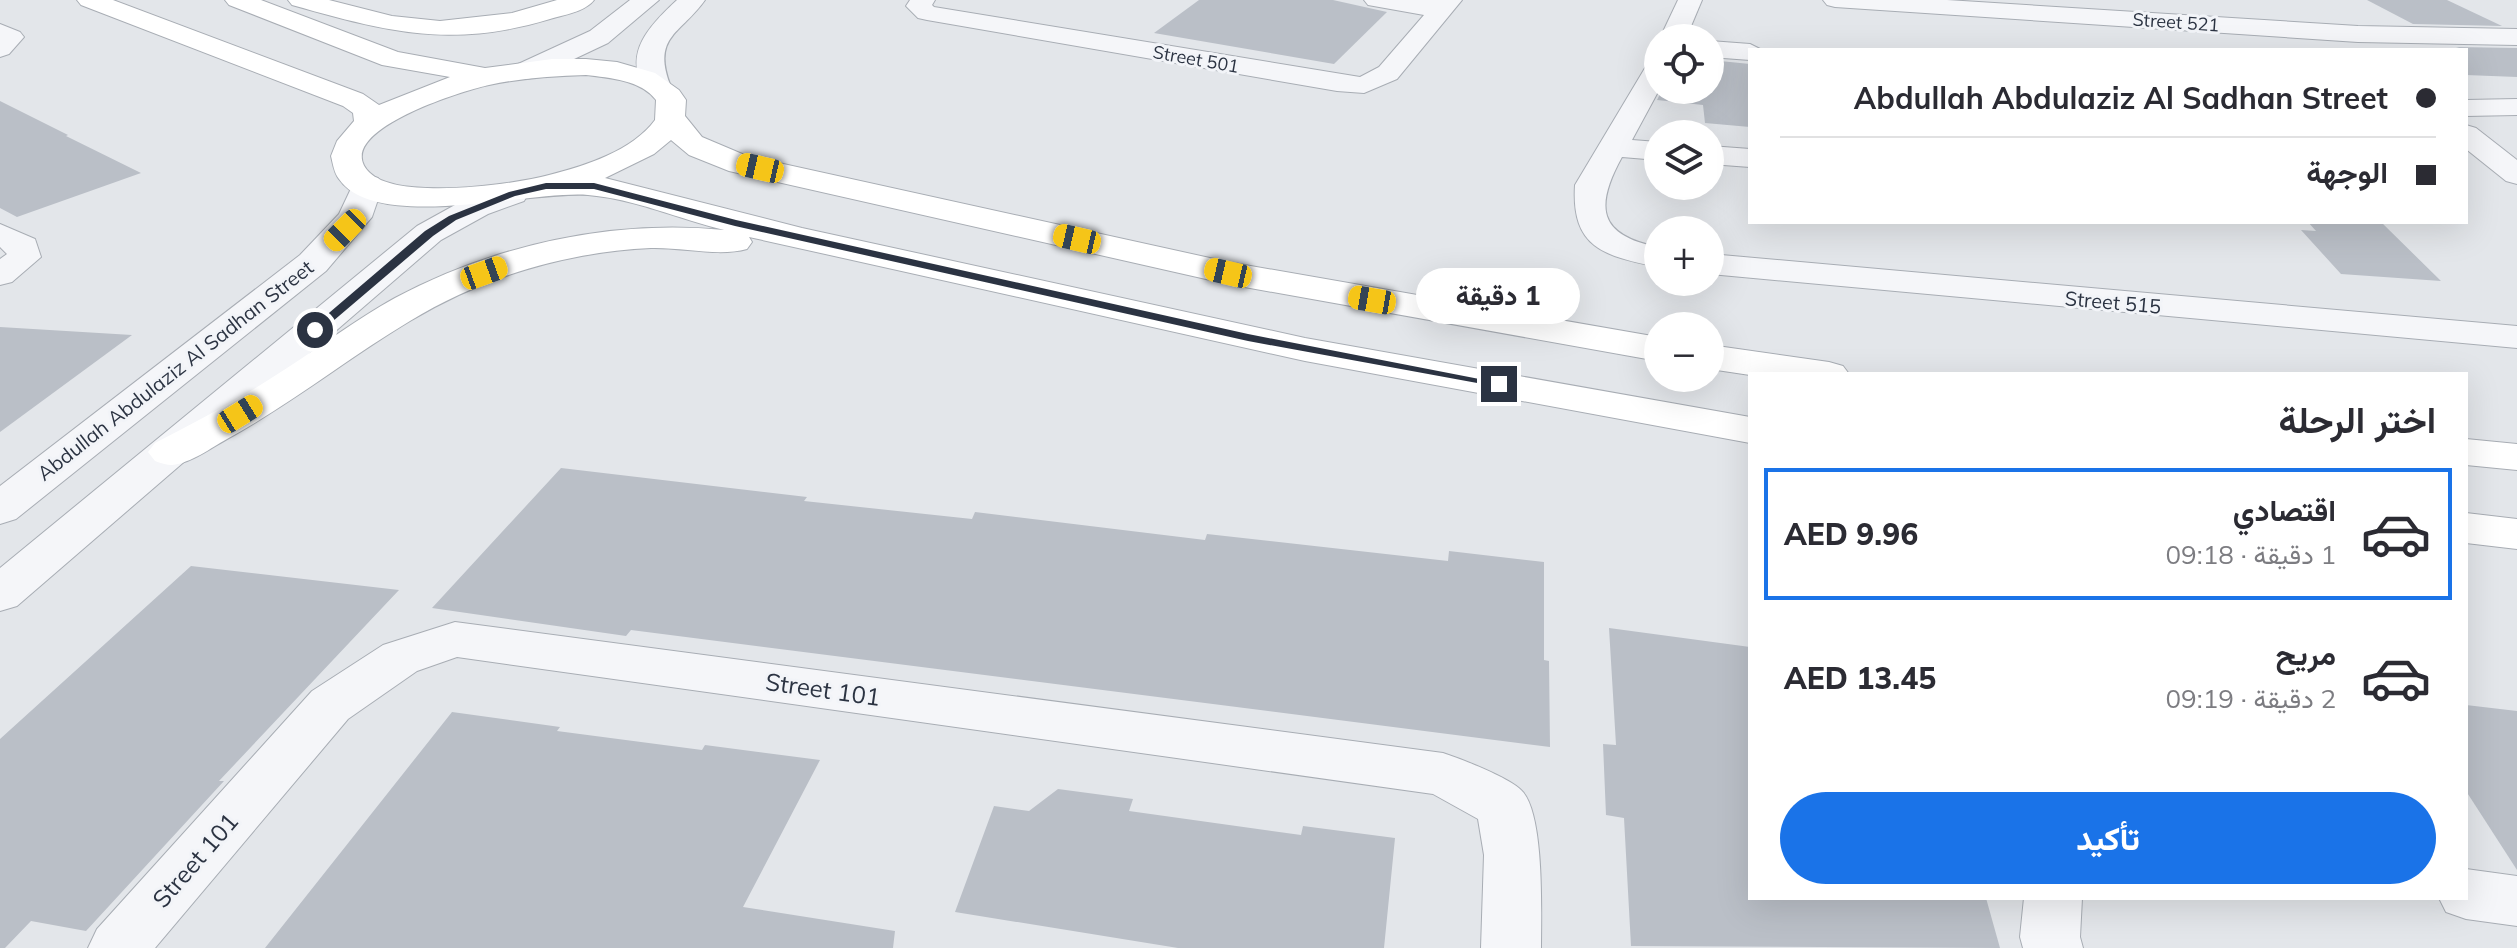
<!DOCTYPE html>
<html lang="ar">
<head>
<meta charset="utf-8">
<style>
  body { margin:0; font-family:Mulish,Vazirmatn,sans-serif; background:#f7f7f7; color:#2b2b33; direction:rtl; height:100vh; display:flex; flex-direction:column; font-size:30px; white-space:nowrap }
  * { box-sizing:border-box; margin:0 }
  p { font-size:26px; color:#7c7c81 }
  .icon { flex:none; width:44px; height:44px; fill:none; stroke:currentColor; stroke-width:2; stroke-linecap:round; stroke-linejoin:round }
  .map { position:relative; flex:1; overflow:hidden; direction:ltr }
  .side { position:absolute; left:1748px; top:372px; width:720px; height:528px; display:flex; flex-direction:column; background:#fff; border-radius:0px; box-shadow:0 8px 32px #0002; direction:rtl }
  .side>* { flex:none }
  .hud { position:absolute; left:1748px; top:48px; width:720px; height:176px; border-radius:0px; box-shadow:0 8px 32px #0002; direction:rtl; display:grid; align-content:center; height:176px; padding:0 32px; background:#fff }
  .controls { position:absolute; left:1644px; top:24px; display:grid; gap:16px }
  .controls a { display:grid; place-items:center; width:80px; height:80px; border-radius:50%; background:#fff; box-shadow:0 8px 32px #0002; font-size:40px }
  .end { position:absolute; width:36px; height:36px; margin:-18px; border:10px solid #2b3342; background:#fff; box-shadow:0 0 0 4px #fff }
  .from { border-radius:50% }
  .bubble { position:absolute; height:56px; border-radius:28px; background:#fff; box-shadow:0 8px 32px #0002; font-size:26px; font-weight:800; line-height:56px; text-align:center; direction:rtl }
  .car { position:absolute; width:24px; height:48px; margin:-24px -12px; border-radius:10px; box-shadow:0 0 6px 2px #0007; background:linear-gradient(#f5c518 24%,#345 0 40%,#f5c518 0 76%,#345 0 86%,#f5c518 0) }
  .hud b { display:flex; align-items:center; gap:28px; height:76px; font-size:30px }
  .hud b+b { border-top:2px solid #e1e1e2 }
  .hud i { width:20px; height:20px; background:#2b2b33 }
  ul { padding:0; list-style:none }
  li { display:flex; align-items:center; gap:24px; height:132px; margin:0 16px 12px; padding:0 16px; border:4px solid transparent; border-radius:0px }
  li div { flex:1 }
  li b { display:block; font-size:30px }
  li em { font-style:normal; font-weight:800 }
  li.on { border-color:#1a73e8 }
  li>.icon { width:72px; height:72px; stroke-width:1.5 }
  h2 { padding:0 32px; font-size:36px; line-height:96px }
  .cta { display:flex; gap:16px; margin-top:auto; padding:16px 32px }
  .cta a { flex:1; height:92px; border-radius:48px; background:#1a73e8; color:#fff; font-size:32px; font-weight:800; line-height:92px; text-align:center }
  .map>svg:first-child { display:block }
  .building { fill:#babfc7 }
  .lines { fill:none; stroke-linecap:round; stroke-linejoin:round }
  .minor-casing { stroke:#a8adb4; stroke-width:2 }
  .tertiary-casing { stroke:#a8adb4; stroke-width:2 }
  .secondary-casing { stroke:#a8adb4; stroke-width:2 }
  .minor { fill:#f5f6f9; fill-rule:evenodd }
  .tertiary { fill:#f5f6f9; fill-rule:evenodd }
  .secondary { fill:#fff; fill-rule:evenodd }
  .route { fill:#2b3342 }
  .labels { text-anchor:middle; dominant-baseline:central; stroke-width:6; stroke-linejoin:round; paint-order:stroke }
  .far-street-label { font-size:18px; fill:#2b3342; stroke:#f2f4f8 }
  .street-label { font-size:20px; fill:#2b3342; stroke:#f2f4f8 }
  .near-street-label { font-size:24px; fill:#2b3342; stroke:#f2f4f8 }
</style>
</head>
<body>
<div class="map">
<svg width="2517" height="948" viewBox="0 0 2517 948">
  <rect width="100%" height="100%" fill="#e3e6ea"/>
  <g class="building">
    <polygon points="1199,0 1333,0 1387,12 1334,64 1154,33"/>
    <polygon points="2367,0 2447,0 2502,26 2413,24"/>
    <polygon points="2456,47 2517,48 2517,77 2466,75 2466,50"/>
    <polygon points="1710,60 1750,64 1750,127 1705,123 1703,105 1657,100 1662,90 1710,90"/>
    <polygon points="0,101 68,135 66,136 141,173 17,217 0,208"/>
    <polygon points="2308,222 2381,222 2441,281 2341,274 2301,230 2316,231"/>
    <polygon points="0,327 132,335 0,432"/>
    <polygon points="561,468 807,497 804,501 972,519 975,512 1205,540 1207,534 1448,561 1449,551 1544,562 1544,660 1549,661 1550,747 631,630 626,636 432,608"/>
    <polygon points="191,566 399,590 219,781 224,781 86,931 31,921 5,948 0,948 0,739"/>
    <polygon points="1609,628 1750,647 1750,898 1986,898 2000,948 1631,946 1624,818 1606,815 1603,744 1616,745"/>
    <polygon points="2466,705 2517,711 2517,870 2466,791"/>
    <polygon points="452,712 560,727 557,731 702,750 705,745 820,760 743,907 895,931 893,948 265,948"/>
    <polygon points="1058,789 1133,799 1129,811 1301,835 1303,826 1395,838 1384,948 1178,948 955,912 994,806 1029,811"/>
  </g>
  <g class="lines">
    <defs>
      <g id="minor">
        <polygon points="910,0 935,0 932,5 934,7 1360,77 1379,67 1424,15 1368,5 1364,0 1462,0 1397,79 1364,93 1337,91 927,20 918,18 906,6"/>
        <polygon points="1678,0 1702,0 1686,38 1660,38"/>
        <polygon points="1823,0 1947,0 2358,26 2517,29 2517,45 2358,42 1835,7 1827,5"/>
        <polygon points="0,24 20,32 24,37 9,54 0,57"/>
        <polygon points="1710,41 1750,44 1762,50 1750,50 1750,60 1710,57"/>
        <path d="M 1658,60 L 1659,90 L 1632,140 L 1658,142 L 1658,160 L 1622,157 C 1595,206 1597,235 1658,247 L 1658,267 C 1604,256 1571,248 1575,185 L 1645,68 L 1649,62 Z"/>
        <polygon points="2517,99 2517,115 2466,116 2466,100"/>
        <polygon points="2466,125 2476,128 2517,160 2517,184 2506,181 2466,149"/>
        <polygon points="1710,146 1750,149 1750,167 1710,164"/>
        <polygon points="0,224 35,239 41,257 12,282 0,285 0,259 7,254 0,247"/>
        <polygon points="1710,254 2517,326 2517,348 1710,274"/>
        <path d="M 455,622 L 1443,753 C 1461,759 1508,777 1521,790 C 1545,812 1541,915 1541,948 L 1481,948 L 1484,855 L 1478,819 L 1433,794 L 457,657 L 417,671 L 348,719 L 155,948 L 88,948 L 97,929 L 312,691 L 383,645 Z"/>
        <polygon points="2466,869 2517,876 2517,926 2466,919 2446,912 2439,898 2466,898"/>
        <polygon points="2024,898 2082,898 2080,937 2083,948 2023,948 2020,937"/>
      </g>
      <g id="tertiary">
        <polygon points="630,0 659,0 608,43 536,77 526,79 516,77 512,71 516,65 590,31"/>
        <path d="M 677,0 L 705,0 C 682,33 652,36 670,84 L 666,90 L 656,93 L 646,90 C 621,54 651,24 677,0 Z"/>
        <polygon points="367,175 378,178 383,185 372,217 326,271 16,519 0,524 0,486 300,255 339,214 356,178"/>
        <polygon points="512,184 524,187 528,194 524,201 488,214 441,240 17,606 0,611 0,568 417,226 464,200"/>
      </g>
      <g id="secondary">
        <path d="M 77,0 L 113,0 L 363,94 L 379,105 L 450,77 L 382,65 L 229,5 L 225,0 L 261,0 L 398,52 L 485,68 L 552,59 L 586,59 L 617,62 L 655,73 L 679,90 L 686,100 L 685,116 L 702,137 L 747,156 L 1228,262 L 1658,337 L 1658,361 L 1228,284 L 729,171 L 689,155 L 671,140 L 654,154 L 605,178 L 802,228 L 1305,338 L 1750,417 L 1750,443 L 1305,361 L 749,237 L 752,242 L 747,249 C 718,257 682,247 651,248 C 567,252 482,277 410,321 C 348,358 291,404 227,439 C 211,448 191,463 172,465 C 167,465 160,463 155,461 L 148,452 L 155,443 C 200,420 245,396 287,368 C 323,345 357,319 395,298 C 494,245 612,219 724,230 C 679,219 635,199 588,195 C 532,190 375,233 339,179 C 334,173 333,164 331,156 L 337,141 L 354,121 L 353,113 L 343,106 L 81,5 ZM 586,75 C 610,78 641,80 656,100 L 655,120 C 632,151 585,166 549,175 C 512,185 398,200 370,173 C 327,132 465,90 489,85 C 521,78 553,76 586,75 Z"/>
        <path d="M 288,0 L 329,0 L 392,16 L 440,21 L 512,13 L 557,0 L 594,0 C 585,12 563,15 550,19 C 451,49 388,32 292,5 Z"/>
        <polygon points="1710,345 1829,362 1843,366 1849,374 1750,375 1710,369"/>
        <polygon points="2466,439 2517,444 2517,470 2466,465"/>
        <polygon points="2466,513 2517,519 2517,549 2466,543"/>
      </g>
    </defs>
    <use href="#minor" class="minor-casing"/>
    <use href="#tertiary" class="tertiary-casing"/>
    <use href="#secondary" class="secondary-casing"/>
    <use href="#minor" class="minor"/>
    <use href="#tertiary" class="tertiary"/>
    <use href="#secondary" class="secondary"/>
  </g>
  <polygon class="route" points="546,183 594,183 736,220 1248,334 1505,384 1499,387 1248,341 735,226 594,189 546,189 515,196 456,220 433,236 319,333 309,330 425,231 449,216 509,192"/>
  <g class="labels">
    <g class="far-street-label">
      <text transform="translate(2176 22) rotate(4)">Street 521</text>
      <text transform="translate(1196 59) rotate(10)">Street 501</text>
    </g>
    <g class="street-label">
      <text transform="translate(2113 302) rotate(5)">Street 515</text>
      <text transform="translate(175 370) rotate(-38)">Abdullah Abdulaziz Al Sadhan Street</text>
    </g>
    <g class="near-street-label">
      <text transform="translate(823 689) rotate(8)">Street 101</text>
      <text transform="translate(195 860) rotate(-49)">Street 101</text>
    </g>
  </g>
</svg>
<div class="controls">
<a><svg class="icon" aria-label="locate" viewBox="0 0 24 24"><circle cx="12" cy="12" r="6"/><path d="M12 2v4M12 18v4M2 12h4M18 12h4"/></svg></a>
<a><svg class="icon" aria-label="layers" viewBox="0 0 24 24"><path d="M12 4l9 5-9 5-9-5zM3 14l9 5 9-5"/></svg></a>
<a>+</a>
<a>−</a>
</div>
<i class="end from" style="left:315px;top:330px"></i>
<i class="end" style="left:1499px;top:384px"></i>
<div class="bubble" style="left:1416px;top:268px;width:164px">1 دقيقة</div>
<i class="car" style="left:760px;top:168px;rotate:283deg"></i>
<i class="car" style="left:345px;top:230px;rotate:225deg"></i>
<i class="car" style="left:1077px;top:239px;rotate:283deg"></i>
<i class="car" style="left:484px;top:273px;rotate:70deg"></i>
<i class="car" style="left:1228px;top:273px;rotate:283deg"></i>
<i class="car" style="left:1372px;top:300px;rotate:280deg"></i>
<i class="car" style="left:240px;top:414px;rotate:58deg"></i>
<div class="hud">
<b><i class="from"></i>Abdullah Abdulaziz Al Sadhan Street</b>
<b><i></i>الوجهة</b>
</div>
<section class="side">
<h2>اختر الرحلة</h2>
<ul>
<li class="on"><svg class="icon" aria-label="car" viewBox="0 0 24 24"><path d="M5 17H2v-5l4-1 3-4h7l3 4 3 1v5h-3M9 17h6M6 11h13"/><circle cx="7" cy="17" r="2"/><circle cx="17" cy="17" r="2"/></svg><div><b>اقتصادي</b><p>1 دقيقة · 09:18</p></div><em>AED 9.96</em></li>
<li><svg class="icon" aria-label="car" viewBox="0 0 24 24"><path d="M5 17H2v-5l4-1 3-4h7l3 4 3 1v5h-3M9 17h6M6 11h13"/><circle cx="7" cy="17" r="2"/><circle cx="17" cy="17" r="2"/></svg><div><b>مريح</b><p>2 دقيقة · 09:19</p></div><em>AED 13.45</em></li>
</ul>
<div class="cta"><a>تأكيد</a></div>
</section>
</div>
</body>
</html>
